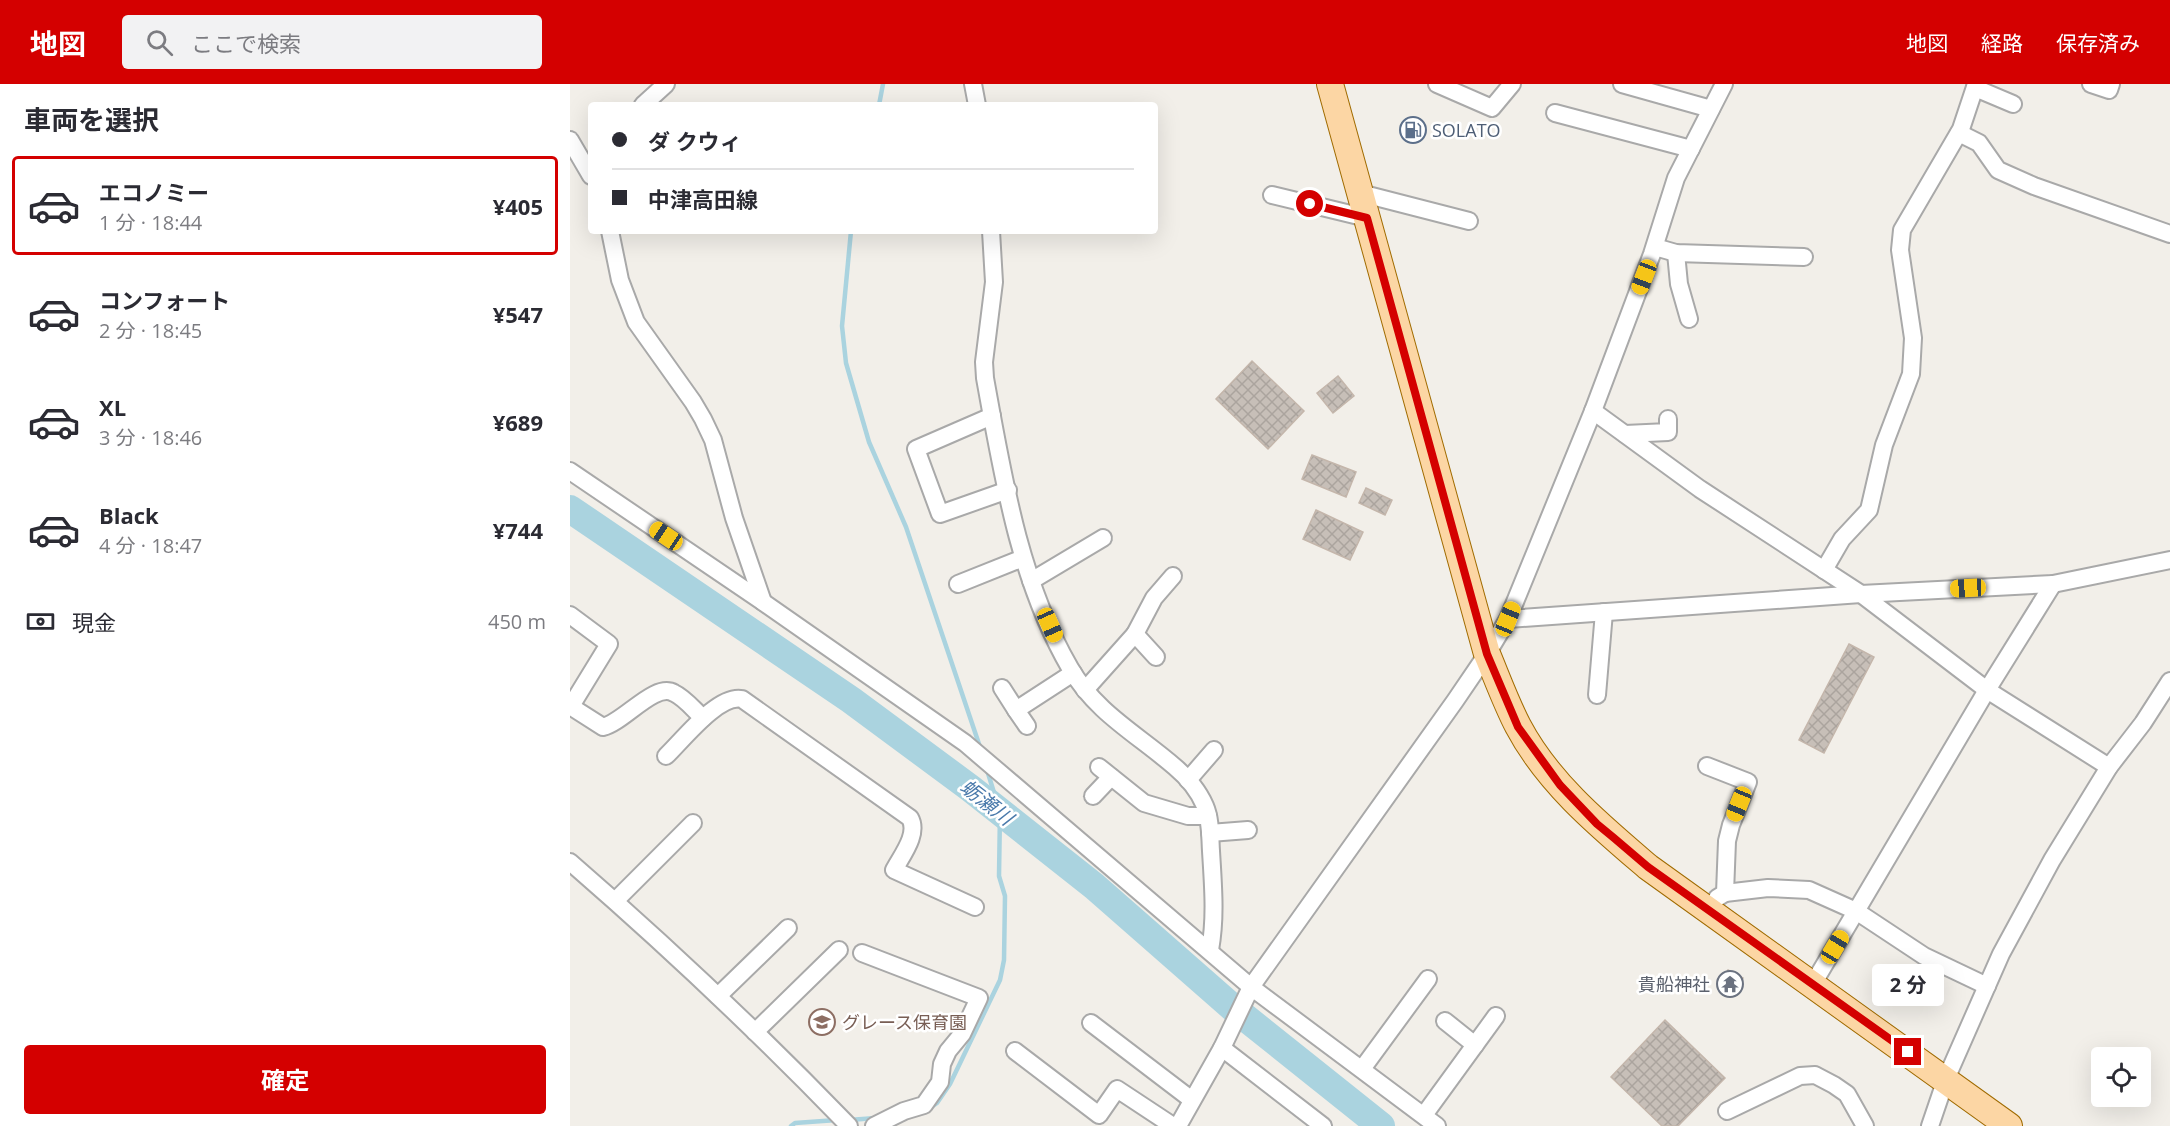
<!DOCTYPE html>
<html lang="ja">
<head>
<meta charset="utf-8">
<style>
  body { margin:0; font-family:"Open Sans","Noto Sans JP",sans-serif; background:#f2f2f3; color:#2b2b33; height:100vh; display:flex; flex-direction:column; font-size:22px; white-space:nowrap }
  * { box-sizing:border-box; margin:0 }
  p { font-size:20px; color:#7c7c81 }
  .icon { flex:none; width:33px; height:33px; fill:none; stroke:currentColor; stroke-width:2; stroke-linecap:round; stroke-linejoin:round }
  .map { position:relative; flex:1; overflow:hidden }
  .details { display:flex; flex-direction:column; background:#fff; width:570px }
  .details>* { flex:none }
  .hud { position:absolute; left:18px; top:18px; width:570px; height:132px; border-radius:6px; box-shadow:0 6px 24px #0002; display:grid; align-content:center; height:132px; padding:0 24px; background:#fff }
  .controls { position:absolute; left:1521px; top:963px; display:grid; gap:12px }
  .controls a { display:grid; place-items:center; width:60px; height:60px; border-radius:6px; background:#fff; box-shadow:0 6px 24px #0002; font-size:30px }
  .end { position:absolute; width:27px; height:27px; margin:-14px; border:8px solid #d40000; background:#fff; box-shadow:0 0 0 3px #fff }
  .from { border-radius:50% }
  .bubble { position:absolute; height:42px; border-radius:6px; background:#fff; box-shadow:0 6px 24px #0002; font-size:20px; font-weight:700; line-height:42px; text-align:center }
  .car { position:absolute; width:18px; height:36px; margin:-18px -9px; border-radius:8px; box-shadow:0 0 4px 2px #0007; background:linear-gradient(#f5c518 24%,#345 0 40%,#f5c518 0 76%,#345 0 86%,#f5c518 0) }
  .hud b { display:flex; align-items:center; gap:21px; height:57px; font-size:22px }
  .hud b+b { border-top:2px solid #e1e1e2 }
  .hud i { width:15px; height:15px; background:#2b2b33 }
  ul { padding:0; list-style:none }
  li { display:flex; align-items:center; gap:18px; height:99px; margin:0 12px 9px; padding:0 12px; border:3px solid transparent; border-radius:6px }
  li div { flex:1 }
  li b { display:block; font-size:22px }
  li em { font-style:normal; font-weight:700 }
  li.selected { border-color:#d40000 }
  li>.icon { width:54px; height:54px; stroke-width:1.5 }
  h2 { padding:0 24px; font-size:27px; line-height:72px }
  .pay { display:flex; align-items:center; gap:15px; height:66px; padding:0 24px; font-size:22px }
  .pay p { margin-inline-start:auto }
  .primary-button { display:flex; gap:12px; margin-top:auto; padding:12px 24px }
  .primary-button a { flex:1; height:69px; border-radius:6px; background:#d40000; color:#fff; font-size:24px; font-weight:700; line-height:69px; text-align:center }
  header { display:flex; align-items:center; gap:36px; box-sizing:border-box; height:84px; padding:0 30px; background:#d40000; color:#fff }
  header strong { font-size:28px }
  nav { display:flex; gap:33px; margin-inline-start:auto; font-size:21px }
  .search { width:420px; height:54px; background:#f2f2f3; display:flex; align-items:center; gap:15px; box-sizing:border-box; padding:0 21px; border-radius:6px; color:#7c7c81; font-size:22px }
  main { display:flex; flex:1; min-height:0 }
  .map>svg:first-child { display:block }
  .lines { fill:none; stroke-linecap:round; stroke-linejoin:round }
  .stream { stroke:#aad3df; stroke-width:4.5 }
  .river { stroke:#aad3df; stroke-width:28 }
  .building { fill:url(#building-cross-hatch); stroke:#c4b6ab; stroke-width:1.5 }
  .minor-casing { stroke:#a9a9a9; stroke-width:20 }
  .primary-casing { stroke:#a06b00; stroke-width:28 }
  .minor { stroke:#fff; stroke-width:16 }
  .primary { stroke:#fcd6a4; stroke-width:26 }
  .route { stroke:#d40000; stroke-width:8 }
  .labels { text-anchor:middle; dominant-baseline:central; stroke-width:5; stroke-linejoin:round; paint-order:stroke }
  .service-label { font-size:18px; fill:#4e5e75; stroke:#fff; text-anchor:start }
  .worship-label { font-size:18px; fill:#5b616d; stroke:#fff; text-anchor:end }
  .education-label { font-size:18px; fill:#785e54; stroke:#fff; text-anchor:start }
  .water-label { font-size:20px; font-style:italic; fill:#4a7aab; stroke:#fff }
</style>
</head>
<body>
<header>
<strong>地図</strong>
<div class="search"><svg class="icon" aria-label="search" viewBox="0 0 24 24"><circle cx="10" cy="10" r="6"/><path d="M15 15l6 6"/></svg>ここで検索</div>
<nav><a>地図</a><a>経路</a><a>保存済み</a></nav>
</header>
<main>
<section class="details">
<h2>車両を選択</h2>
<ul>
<li class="selected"><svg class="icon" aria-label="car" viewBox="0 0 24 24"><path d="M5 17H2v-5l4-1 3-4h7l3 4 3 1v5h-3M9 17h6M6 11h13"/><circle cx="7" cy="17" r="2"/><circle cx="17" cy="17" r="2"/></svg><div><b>エコノミー</b><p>1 分 · 18:44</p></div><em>¥405</em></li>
<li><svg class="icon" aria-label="car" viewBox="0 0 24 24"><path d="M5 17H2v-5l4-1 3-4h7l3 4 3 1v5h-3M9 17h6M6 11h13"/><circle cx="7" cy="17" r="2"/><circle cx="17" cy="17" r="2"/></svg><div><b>コンフォート</b><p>2 分 · 18:45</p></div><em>¥547</em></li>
<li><svg class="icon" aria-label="car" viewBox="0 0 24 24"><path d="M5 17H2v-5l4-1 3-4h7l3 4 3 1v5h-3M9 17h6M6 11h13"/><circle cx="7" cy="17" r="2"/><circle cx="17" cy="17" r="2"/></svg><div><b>XL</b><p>3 分 · 18:46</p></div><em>¥689</em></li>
<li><svg class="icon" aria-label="car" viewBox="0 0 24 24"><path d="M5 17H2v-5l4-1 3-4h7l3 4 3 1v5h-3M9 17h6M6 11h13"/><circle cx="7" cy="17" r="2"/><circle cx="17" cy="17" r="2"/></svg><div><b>Black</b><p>4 分 · 18:47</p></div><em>¥744</em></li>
</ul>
<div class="pay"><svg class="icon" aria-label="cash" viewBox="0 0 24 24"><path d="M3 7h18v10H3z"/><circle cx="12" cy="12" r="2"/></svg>現金<p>450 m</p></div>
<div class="primary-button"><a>確定</a></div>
</section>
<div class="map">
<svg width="1600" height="1042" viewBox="0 0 1600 1042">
  <defs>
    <pattern id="building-cross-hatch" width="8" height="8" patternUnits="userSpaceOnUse" patternTransform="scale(1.5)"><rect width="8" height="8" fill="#c7bfb8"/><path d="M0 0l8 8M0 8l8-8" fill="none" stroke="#aba49e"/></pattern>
  </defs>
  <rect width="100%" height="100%" fill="#f2efe9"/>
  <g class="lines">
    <g class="stream">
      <polyline points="309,21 313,0"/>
      <polyline points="281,147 272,242 276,279 299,358 336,443 411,666"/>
      <polyline points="360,1024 367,1019 380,1000 430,896 434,876 435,812 429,792 430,728 417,686"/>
      <polyline points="279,1036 306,1034"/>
      <polyline points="221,1042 225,1039 267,1036"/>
    </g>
    <polyline class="river" points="0,425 281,616 400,704 524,802 662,923 811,1042"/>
  </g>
  <g class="building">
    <polygon points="682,277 734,327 698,365 646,315"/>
    <polygon points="768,292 784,312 763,329 747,309"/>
    <polygon points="742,371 786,388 776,413 732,395"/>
    <polygon points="796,404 822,416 815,431 789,419"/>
    <polygon points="746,426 793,448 780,476 733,455"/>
    <polygon points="1279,560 1304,573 1254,669 1229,656"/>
    <polygon points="1158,886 1173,894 1163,911 1148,902"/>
    <polygon points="1095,936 1155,994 1108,1042 1092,1042 1041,993"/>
  </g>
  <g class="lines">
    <defs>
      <g id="minor">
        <polyline points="403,0 407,21"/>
        <polyline points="867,0 922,24 942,0"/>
        <polyline points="1052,0 1141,25"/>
        <polyline points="1521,0 1539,6 1541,0"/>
        <polyline points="1405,4 1443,20"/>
        <polyline points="73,21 96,0"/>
        <polyline points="985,29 1121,65"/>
        <polyline points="1389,49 1409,59 1428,86 1464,102 1600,150"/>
        <polyline points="0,56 21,92"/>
        <polyline points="790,109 899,137"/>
        <polyline points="702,111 797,134"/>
        <polyline points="40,147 50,196 66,238 123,318 133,335 143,356 164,434 193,518"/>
        <path d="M 421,147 L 424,198 L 414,278 L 415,294 C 433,393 449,496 500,584 C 526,629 567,650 605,683 C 617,693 629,708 635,722 C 641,736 640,753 641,767 C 643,801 646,833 640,866"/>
        <polyline points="1085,163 1106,169 1234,173"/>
        <polyline points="1106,169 1109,200 1119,235"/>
        <polyline points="1023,327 1130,405 1291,510 1417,606 1539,683"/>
        <polyline points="422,332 346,365 370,430 438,406"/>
        <polyline points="1055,350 1098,348 1098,335"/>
        <polyline points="0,387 193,518 395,659 681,903 867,1042"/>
        <polyline points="1254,486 1272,455 1299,426 1314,361 1341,290 1343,254 1330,166 1332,146 1391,45 1406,0"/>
        <polyline points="461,497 533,454"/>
        <polyline points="388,500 453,474"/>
        <polyline points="0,531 39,560 1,622"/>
        <polyline points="938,535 1291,510 1483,500 1600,476"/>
        <polyline points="565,550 584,514 603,492"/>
        <polyline points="432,604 446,626"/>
        <polyline points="515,606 565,550 586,573"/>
        <polyline points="1027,611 1034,528"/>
        <path d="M 0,622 L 33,643 C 54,638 85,598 104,609 C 115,614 124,626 133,634"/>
        <polyline points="457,642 446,626 503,589"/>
        <path d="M 96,672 C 112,657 148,610 172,615 L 340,734 C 349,750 332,771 324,786 L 405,823"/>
        <polyline points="1137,682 1178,698 1161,741 1157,757 1155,809 1147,814"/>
        <polyline points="529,683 574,719 618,732 638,732"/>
        <polyline points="618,696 644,666"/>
        <polyline points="523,712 541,693"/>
        <polyline points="640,749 678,746"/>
        <path d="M 0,778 C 97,862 190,950 279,1042"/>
        <polyline points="1155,809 1198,804 1239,806 1286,827 1354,872 1417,902"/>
        <polyline points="45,817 123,739"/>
        <polyline points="292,869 409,914 392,950 378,967 372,980 370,998 354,1021 334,1027 304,1042"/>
        <polyline points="1243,900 1417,606 1483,500"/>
        <polyline points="148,912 218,844"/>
        <polyline points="875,937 905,961"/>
        <polyline points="521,939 622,1016"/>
        <polyline points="185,948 269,866"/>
        <polyline points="652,964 753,1042"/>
        <polyline points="445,967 529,1031 547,1005 603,1042"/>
        <polyline points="792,985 858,895"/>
        <polyline points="1157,1027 1230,992 1245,991 1264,1001 1277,1010 1295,1042"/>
        <polyline points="854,1031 926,932"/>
        <polyline points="608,1042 652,964 681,903 885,617 917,570 938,535 1023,327 1082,170 1106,94 1154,0"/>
        <polyline points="1360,1042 1376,995 1431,870 1482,776 1539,683 1573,639 1600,597"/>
      </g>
      <path id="primary" d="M 760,0 L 917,570 C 927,594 936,619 948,642 C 978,699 1030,742 1078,783 L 1439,1042"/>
    </defs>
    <use href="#minor" class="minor-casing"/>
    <use href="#primary" class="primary-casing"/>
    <use href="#minor" class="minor"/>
    <use href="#primary" class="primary"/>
  </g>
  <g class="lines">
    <polyline class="route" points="740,120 797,134 917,570 948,643 990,701 1027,740 1044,754 1078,783 1338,968"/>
  </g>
  <defs>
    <symbol id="fuel-ring" viewBox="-11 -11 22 22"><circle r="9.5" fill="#fff" stroke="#5c6f8a" stroke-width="1.5"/><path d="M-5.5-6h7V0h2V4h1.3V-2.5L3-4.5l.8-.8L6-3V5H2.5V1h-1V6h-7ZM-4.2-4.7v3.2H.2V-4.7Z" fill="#5c6f8a"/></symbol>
    <symbol id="temple-ring" viewBox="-11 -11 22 22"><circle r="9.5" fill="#fff" stroke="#6b7280" stroke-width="1.5"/><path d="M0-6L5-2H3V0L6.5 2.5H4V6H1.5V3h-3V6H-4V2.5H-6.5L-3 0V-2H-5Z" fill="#6b7280"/></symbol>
    <symbol id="school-ring" viewBox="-11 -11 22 22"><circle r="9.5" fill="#fff" stroke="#8d6e63" stroke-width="1.5"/><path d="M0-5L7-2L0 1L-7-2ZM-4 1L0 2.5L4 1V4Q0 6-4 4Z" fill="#8d6e63"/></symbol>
  </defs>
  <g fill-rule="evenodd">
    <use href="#fuel-ring" x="828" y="31" width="30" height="30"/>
    <use href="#temple-ring" x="1145" y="885" width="30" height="30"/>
    <use href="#school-ring" x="237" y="923" width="30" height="30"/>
  </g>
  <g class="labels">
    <g class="service-label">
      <text x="862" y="46">SOLATO</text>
    </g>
    <g class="worship-label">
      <text x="1140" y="900">貴船神社</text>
    </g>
    <g class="education-label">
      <text x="272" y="938">グレース保育園</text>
    </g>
    <g class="water-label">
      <text transform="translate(417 718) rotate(38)">蛎瀬川</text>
    </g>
  </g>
</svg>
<div class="controls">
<a><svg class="icon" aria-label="locate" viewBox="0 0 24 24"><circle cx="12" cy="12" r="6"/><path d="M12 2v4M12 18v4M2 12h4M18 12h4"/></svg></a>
</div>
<i class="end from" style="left:740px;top:120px"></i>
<i class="end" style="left:1338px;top:968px"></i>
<div class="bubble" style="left:1302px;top:880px;width:72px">2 分</div>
<i class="car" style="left:1074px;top:193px;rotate:201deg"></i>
<i class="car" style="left:96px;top:452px;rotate:304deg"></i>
<i class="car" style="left:1398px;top:504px;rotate:267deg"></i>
<i class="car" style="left:938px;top:535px;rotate:22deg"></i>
<i class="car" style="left:480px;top:541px;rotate:156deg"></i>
<i class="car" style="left:1169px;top:720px;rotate:202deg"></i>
<i class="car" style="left:1265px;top:863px;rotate:31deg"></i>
<div class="hud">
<b><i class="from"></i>ダ クウィ</b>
<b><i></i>中津高田線</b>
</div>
</div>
</main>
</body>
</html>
